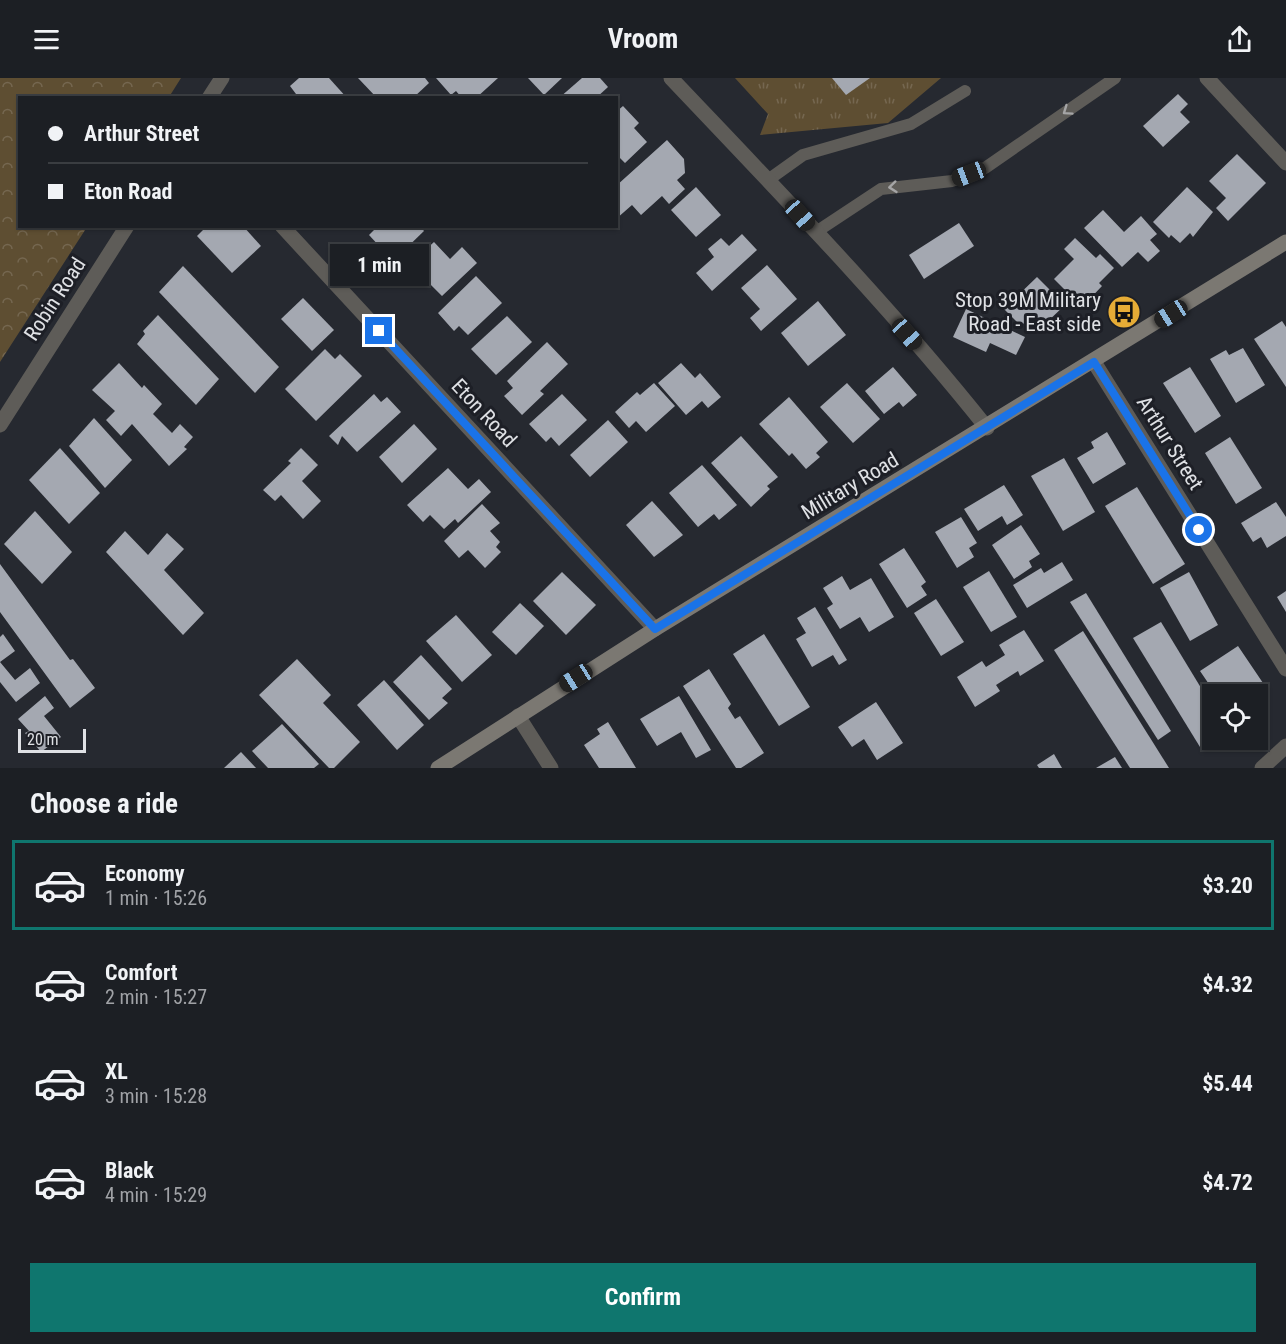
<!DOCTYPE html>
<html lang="en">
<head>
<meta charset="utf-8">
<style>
  body { margin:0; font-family:"Roboto Condensed",sans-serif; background:#292c31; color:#f1f3f6; height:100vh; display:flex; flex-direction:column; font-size:22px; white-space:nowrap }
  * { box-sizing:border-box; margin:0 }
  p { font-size:20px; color:#a0a2a6 }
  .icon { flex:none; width:33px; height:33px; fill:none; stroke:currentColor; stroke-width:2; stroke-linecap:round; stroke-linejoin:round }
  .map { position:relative; height:690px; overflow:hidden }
  .panel { display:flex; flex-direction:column; background:#1c1f24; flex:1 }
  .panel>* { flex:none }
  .guide { position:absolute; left:18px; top:18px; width:600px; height:132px; border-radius:0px; box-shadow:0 2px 4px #0004,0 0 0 2px #3a3d41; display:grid; align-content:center; height:132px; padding:0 30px; background:#1c1f24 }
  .fabs { position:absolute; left:1202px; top:606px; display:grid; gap:12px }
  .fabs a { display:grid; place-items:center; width:66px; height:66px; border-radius:0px; background:#1c1f24; box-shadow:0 2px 4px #0004,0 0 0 2px #3a3d41; font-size:30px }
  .scale { position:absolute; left:18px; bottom:15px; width:68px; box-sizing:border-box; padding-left:6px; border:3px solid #dfe1e5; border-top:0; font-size:16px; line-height:21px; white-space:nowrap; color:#dfe1e5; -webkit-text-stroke:4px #1d1f26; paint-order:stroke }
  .end { position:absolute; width:27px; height:27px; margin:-14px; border:8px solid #1a73e8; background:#fff; box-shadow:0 0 0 3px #fff }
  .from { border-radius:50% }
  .bubble { position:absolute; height:42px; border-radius:0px; background:#1c1f24; box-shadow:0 2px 4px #0004,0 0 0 2px #3a3d41; font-size:20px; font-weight:700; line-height:42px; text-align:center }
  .car { position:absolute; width:18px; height:36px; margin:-18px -9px; border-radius:8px; box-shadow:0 0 4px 2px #0007; background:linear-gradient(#222 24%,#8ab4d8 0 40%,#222 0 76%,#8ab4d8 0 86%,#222 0) }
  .guide b { display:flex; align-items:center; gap:21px; height:57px; font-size:22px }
  .guide b+b { border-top:2px solid #3a3d41 }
  .guide i { width:15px; height:15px; background:#f1f3f6 }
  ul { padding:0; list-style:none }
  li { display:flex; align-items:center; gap:18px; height:90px; margin:0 12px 9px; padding:0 18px; border:3px solid transparent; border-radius:0px }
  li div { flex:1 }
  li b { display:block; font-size:22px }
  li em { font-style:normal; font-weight:700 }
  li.active { border-color:#0f766e }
  li>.icon { width:54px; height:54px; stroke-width:1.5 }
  h2 { padding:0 30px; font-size:27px; line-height:72px }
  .button { display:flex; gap:12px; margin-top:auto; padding:12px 30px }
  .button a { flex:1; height:69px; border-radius:0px; background:#0f766e; color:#fff; font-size:24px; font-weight:700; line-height:69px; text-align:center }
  header { display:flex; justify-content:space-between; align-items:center; height:78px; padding:0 30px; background:#1c1f24; font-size:27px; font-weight:700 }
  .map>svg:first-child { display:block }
  .grass { fill:url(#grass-tufts) }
  .forest { fill:url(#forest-crowns) }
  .building { fill:#a4a8b1 }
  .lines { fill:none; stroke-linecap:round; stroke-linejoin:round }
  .lane { stroke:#5e5c58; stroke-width:12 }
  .street { stroke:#5e5c58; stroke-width:15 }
  .secondary { stroke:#7b7872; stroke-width:15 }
  .oneway { stroke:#a5a5a6 }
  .route { stroke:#1a73e8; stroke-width:8 }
  .labels { text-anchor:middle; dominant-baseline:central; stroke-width:6; stroke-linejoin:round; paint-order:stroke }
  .street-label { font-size:21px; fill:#dfe1e5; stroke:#1d1f26 }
  .poi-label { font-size:21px; fill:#dfe1e5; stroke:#1d1f26; text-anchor:end }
</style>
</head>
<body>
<header><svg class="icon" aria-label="menu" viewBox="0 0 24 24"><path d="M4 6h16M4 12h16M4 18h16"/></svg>Vroom<svg class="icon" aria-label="share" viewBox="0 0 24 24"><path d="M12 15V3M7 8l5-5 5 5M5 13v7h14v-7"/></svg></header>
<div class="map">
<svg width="1286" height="690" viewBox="0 0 1286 690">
  <defs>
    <pattern id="grass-tufts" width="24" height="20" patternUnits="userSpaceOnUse" patternTransform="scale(1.5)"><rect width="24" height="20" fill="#5e4e32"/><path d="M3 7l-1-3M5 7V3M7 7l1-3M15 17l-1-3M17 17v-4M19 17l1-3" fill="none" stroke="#756750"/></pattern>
    <pattern id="forest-crowns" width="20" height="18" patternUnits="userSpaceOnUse" patternTransform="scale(1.5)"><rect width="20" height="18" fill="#5e4e32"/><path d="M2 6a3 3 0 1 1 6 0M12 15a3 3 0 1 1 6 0" fill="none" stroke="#756750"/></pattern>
  </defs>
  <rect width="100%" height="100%" fill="#262930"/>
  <polygon class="grass" points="735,0 941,0 888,45 760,57 768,36"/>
  <polygon class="forest" points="0,0 181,0 169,19 20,20 20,148 87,149 0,284"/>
  <g class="building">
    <polygon points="299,0 329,0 347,20 299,20 290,8"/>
    <polygon points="358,0 425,0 429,5 413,20 377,20"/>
    <polygon points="436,0 498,0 476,20 462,20 456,13 451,17"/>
    <polygon points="528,0 562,0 544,17"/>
    <polygon points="582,0 600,0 608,9 596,20 559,20"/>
    <polygon points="832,0 870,0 846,17"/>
    <polygon points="1178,16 1188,26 1180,34 1190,44 1163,69 1143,48"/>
    <polygon points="623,28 639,45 634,50 647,64 625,85 616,76 616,34"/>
    <polygon points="667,62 684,81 685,95 677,102 685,111 669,126 662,118 641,137 632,127 616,141 616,108"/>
    <polygon points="1237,76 1266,105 1228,143 1216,130 1226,120 1209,103"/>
    <polygon points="696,109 721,137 696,159 671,132"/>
    <polygon points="1187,109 1213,134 1193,159 1190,155 1180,165 1171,157 1169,160 1153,144"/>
    <polygon points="1103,132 1124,154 1141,138 1157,156 1150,162 1160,173 1148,184 1138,174 1122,189 1084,150"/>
    <polygon points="959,145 974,168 924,201 909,177"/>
    <polygon points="207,148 243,148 261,168 232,195 197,158"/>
    <polygon points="378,148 420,148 424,153 393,183 369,157"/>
    <polygon points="742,156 757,172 712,213 696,195 714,179 708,171 721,160 729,168"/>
    <polygon points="1075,160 1096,180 1100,176 1114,190 1099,205 1102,208 1082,229 1054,201 1074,181 1064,171"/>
    <polygon points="434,164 450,181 462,169 477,185 442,218 429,205 425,209 413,198 401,210 388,197 415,170 421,176"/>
    <polygon points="767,187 797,221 761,253 750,240 760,231 741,210"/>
    <polygon points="183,188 279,289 255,315 159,214"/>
    <polygon points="476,198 502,225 468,257 459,248 454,253 438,235"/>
    <polygon points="1037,199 1065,227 1045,246 1043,243 1032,254 1023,245 1020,247 1004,231"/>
    <polygon points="303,220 334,252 312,273 281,241"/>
    <polygon points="818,223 846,257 808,288 781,255"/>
    <polygon points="966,231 1025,259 1016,277 990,265 986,274 953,259"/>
    <polygon points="158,237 219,301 196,327 137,266 145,256 143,253"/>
    <polygon points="507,238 532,264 496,297 471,271"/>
    <polygon points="1282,243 1286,249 1286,309 1254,261"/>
    <polygon points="547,264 568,286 540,313 544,316 522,337 504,318 513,310 507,303"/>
    <polygon points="1243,270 1265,307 1236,325 1210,281 1226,272 1229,277"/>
    <polygon points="325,271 335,281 340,276 362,298 316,343 285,311"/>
    <polygon points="119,285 142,310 144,307 162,326 153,336 172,355 180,346 193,359 184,369 187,371 169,388 132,346 121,358 106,342 115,333 92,312"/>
    <polygon points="681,285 695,300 700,295 721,319 708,330 702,323 686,337 658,305"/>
    <polygon points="893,289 917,317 903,329 899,324 884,336 865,313"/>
    <polygon points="1190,289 1221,338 1195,355 1163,305"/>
    <polygon points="654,305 675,328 646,354 636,343 629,350 615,334 637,314 640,317"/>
    <polygon points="847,305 880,341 853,365 820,329"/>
    <polygon points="374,316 381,324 387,319 401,334 357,374 342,358 338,367 329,358"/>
    <polygon points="562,316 587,342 559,368 551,359 546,364 529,346"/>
    <polygon points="789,319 828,364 816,375 820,379 806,391 792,375 789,378 759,346"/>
    <polygon points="94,340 132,382 105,410 69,368"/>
    <polygon points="608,342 628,364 590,399 570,377"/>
    <polygon points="414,346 437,371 402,405 379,379"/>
    <polygon points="1107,354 1126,386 1093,406 1077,380 1094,370 1091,364"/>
    <polygon points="741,358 778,399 767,408 770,411 751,429 711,385"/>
    <polygon points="1230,359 1262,410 1236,426 1205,375"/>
    <polygon points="60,370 100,415 69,446 29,402"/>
    <polygon points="301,370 318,387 302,403 321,423 303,441 281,417 275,423 263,412 291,385 288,383"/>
    <polygon points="1064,380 1095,434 1063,453 1031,398"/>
    <polygon points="702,387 737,427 719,442 714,436 698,449 669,415"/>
    <polygon points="448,390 468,411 479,401 491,414 458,445 455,441 444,451 430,437 423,444 407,427"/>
    <polygon points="1004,407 1023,437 1007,447 1002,438 978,453 964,431"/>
    <polygon points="1137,409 1185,486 1153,506 1105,428"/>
    <polygon points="652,423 683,457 654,479 626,447"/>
    <polygon points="1276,424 1286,439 1286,458 1267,470 1261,459 1253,464 1241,445"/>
    <polygon points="482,426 500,445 490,453 500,464 496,469 501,474 485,490 468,472 459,480 444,463"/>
    <polygon points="35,433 72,474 42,506 4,466"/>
    <polygon points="961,439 977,465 969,470 974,479 957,490 935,454"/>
    <polygon points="1021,447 1040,476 1029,483 1032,489 1014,501 992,467"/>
    <polygon points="125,453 148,477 167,455 184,471 164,492 204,535 183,557 106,474"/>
    <polygon points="904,470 926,504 921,508 927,517 907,530 879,486"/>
    <polygon points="1062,484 1073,502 1027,530 1013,507 1041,490 1044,495"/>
    <polygon points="0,486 70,582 73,581 95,610 70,630 0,534"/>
    <polygon points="989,493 1017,539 991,554 963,509"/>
    <polygon points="562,494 596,527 566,557 533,523"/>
    <polygon points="1189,494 1218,547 1190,563 1160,510"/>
    <polygon points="842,498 850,512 871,500 894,539 869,554 860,539 840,551 827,530 833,526 823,510"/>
    <polygon points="1286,513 1286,534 1277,519"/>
    <polygon points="1086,515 1171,653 1158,662 1070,524"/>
    <polygon points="936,521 964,564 941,578 914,535"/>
    <polygon points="520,525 544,548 516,577 492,554"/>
    <polygon points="815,529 847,582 839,587 833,577 812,589 796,561 806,555 797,540"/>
    <polygon points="456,537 492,577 462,604 426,563"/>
    <polygon points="1161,544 1212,628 1212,662 1200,669 1133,560"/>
    <polygon points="1024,552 1044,583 1020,598 1018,593 996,607 1000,613 975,629 957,599 982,583 986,589 1005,577 999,567"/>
    <polygon points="1083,553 1169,690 1130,690 1054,572"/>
    <polygon points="3,556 15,573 0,584 15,602 30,590 40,605 16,624 0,604 0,559"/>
    <polygon points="764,556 810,629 779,648 733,576"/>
    <polygon points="1238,568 1263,605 1258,609 1265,621 1257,627 1257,616 1223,616 1220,612 1215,615 1200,593"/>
    <polygon points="421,577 452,611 442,620 448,625 429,642 393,604"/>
    <polygon points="297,581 331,617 323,625 360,664 334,690 329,690 259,617"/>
    <polygon points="709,591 731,626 728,630 735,641 740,638 764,675 741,690 736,690 683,608"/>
    <polygon points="384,602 424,647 397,672 357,627"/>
    <polygon points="45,618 54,630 44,638 61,659 41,674 25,655 29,653 18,641"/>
    <polygon points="679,618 711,672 696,680 681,654 657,668 640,641"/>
    <polygon points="876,624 903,665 877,682 864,661 852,669 838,649"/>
    <polygon points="608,644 636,690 599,690 584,667 600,656 597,651"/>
    <polygon points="282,646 319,686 314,690 268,690 252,673"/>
    <polygon points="241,674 256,690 224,690"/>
    <polygon points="1054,676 1062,690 1039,690 1037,687"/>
    <polygon points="1115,679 1122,690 1096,690"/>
  </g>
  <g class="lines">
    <g class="lane">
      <polyline points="768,102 803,77 911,46 965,13"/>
      <polyline points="816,154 881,111 952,103 985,90 1115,0"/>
    </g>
    <g class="street">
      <path d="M 671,0 C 779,114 889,227 987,350"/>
      <polyline points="1207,0 1286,85"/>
      <polyline points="209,20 222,0"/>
      <polyline points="282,148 655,551"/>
      <polyline points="1094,284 1286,591"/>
      <polyline points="0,347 127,148"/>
      <polyline points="518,638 551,690"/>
      <polyline points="1262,690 1286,668"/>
    </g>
    <polyline class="secondary" points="438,690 655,551 1286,164"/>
  </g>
  <defs><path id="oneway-chevron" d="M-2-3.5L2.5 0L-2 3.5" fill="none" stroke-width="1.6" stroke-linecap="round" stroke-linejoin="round" transform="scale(1.5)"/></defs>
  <g class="oneway">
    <use href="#oneway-chevron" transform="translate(1067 33) rotate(145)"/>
    <use href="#oneway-chevron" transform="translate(893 109) rotate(174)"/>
  </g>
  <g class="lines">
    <polyline class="route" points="379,253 655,551 1094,284 1199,452"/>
  </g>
  <defs>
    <symbol id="bus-disc" viewBox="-11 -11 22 22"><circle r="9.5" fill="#e6ac36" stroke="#1d1f26"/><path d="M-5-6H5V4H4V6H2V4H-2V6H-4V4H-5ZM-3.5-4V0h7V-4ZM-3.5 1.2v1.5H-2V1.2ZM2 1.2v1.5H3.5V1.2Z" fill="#111"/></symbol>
  </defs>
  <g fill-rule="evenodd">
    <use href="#bus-disc" x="1105" y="215" width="38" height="38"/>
  </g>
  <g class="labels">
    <g class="street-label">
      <text transform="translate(55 221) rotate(-57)">Robin Road</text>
      <text transform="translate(484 335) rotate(47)">Eton Road</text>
      <text transform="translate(1170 365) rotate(58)">Arthur Street</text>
      <text transform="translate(850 408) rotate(-31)">Military Road</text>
    </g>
    <g class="poi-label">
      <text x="1101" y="222">Stop 39M Military<tspan x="1101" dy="24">Road - East side</tspan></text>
    </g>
  </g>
</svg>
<div class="fabs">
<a><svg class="icon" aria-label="locate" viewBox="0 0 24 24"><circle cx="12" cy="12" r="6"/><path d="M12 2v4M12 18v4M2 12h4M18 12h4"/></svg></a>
</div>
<div class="scale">20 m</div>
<i class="end from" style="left:1199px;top:452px"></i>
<i class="end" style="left:379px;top:253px"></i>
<div class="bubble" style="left:330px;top:166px;width:99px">1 min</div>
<i class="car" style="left:969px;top:96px;rotate:249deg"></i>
<i class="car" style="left:800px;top:137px;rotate:138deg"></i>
<i class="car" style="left:1171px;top:236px;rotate:238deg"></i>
<i class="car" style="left:907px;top:256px;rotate:138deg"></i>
<i class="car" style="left:576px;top:600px;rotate:238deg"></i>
<div class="guide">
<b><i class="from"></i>Arthur Street</b>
<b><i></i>Eton Road</b>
</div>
</div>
<section class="panel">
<h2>Choose a ride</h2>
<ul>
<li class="active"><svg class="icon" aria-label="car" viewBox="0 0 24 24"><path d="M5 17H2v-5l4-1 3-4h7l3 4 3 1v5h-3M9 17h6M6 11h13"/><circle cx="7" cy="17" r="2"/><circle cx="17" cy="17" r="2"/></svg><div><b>Economy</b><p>1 min · 15:26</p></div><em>$3.20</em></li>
<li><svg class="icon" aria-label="car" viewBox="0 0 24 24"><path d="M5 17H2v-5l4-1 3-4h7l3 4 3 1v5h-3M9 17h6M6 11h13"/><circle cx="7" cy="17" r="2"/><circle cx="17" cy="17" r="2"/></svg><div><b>Comfort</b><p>2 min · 15:27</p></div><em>$4.32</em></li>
<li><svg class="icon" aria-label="car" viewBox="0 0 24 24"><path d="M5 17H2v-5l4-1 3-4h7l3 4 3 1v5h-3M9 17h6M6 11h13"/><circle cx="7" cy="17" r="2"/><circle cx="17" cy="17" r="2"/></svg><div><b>XL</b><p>3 min · 15:28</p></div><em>$5.44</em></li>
<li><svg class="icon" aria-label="car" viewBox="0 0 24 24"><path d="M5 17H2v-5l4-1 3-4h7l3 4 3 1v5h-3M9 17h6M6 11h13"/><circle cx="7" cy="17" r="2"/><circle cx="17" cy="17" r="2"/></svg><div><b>Black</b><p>4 min · 15:29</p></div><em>$4.72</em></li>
</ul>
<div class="button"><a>Confirm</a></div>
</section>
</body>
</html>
